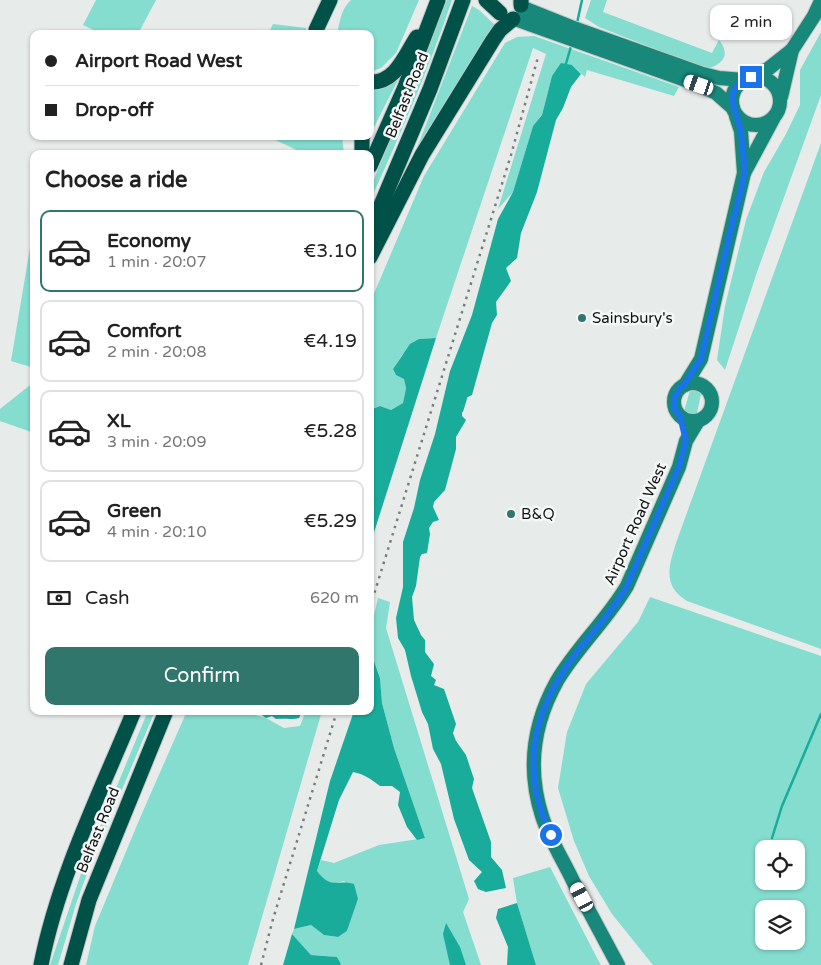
<!DOCTYPE html>
<html lang="en">
<head>
<meta charset="utf-8">
<style>
  body { margin:0; font-family:"Varela Round",sans-serif; background:#f6f6f6; color:#222; height:100vh; display:flex; flex-direction:column; font-size:19px; white-space:nowrap }
  * { box-sizing:border-box; margin:0 }
  p { font-size:16px; color:#767676 }
  .icon { flex:none; width:28px; height:28px; fill:none; stroke:currentColor; stroke-width:2; stroke-linecap:round; stroke-linejoin:round }
  .map { position:relative; flex:1; overflow:hidden }
  .side { position:absolute; left:30px; top:150px; width:344px; height:565px; display:flex; flex-direction:column; background:#fff; border-radius:10px; box-shadow:0 1px 4px #0004 }
  .side>* { flex:none }
  .hud { position:absolute; left:30px; top:30px; width:344px; height:110px; border-radius:10px; box-shadow:0 1px 4px #0004; display:grid; align-content:center; height:110px; padding:0 15px; background:#fff }
  .fabs { position:absolute; left:755px; top:840px; display:grid; gap:10px }
  .fabs a { display:grid; place-items:center; width:50px; height:50px; border-radius:10px; background:#fff; box-shadow:0 1px 4px #0004; font-size:25px }
  .end { position:absolute; width:22px; height:22px; margin:-11px; border:6px solid #1a73e8; background:#fff; box-shadow:0 0 0 2px #fff }
  .from { border-radius:50% }
  .bubble { position:absolute; height:35px; border-radius:10px; background:#fff; box-shadow:0 1px 4px #0004; font-size:16px; font-weight:600; line-height:35px; text-align:center }
  .car { position:absolute; width:15px; height:30px; margin:-15px -8px; border-radius:6px; box-shadow:0 0 4px 1px #0007; background:linear-gradient(#fff 24%,#345 0 40%,#fff 0 76%,#345 0 86%,#fff 0) }
  .hud b { display:flex; align-items:center; gap:18px; height:48px; font-size:19px }
  .hud b+b { border-top:1px solid #e0e0e0 }
  .hud i { width:12px; height:12px; background:#222 }
  ul { padding:0; list-style:none }
  li { display:flex; align-items:center; gap:15px; height:82px; margin:0 10px 8px; padding:0 5px; border:2px solid #e0e0e0; border-radius:10px }
  li div { flex:1 }
  li b { display:block; font-size:19px }
  li em { font-style:normal; font-weight:600 }
  li.current { border-color:#30766c }
  li>.icon { width:45px; height:45px; stroke-width:1.5 }
  h2 { padding:0 15px; font-size:22px; line-height:60px }
  .pay { display:flex; align-items:center; gap:12px; height:55px; padding:0 15px; font-size:19px }
  .pay p { margin-inline-start:auto }
  .primary-button { display:flex; gap:10px; margin-top:auto; padding:10px 15px }
  .primary-button a { flex:1; height:58px; border-radius:10px; background:#30766c; color:#fff; font-size:20px; font-weight:600; line-height:58px; text-align:center }
  .map>svg:first-child { display:block }
  .green { fill:#84ddcf; fill-rule:evenodd }
  .water { fill:#19ac9b }
  .lines { fill:none; stroke-linecap:round; stroke-linejoin:round }
  .stream { stroke:#19ac9b; stroke-width:2.5 }
  .secondary-casing { stroke:#c5c8c8; stroke-width:16 }
  .highway-casing { stroke:#c5c8c8; stroke-width:17 }
  .secondary { stroke:#18887a; stroke-width:14 }
  .highway { stroke:#005148; stroke-width:15 }
  .rail { stroke:#7a7c7c; stroke-width:2.5; stroke-dasharray:2.5 5; stroke-linecap:butt }
  .route { stroke:#1a73e8; stroke-width:6 }
  .poi-dot { fill:#30766c; stroke:#f4f8f7; stroke-width:2 }
  .labels { text-anchor:middle; dominant-baseline:central; stroke-width:5; stroke-linejoin:round; paint-order:stroke }
  .street-label { font-size:15px; fill:#121313; stroke:#f4f8f7 }
  .poi-label { font-size:15px; fill:#121313; stroke:#f4f8f7; text-anchor:start }
</style>
</head>
<body>
<div class="map">
<svg width="821" height="965" viewBox="0 0 821 965">
  <rect width="100%" height="100%" fill="#e7ebea"/>
  <g class="green">
    <polygon points="96,0 156,0 138,34 102,34 83,25"/>
    <path d="M 351,0 L 419,0 L 396,53 L 381,68 L 370,72 L 370,34 L 337,34 C 340,21 341,9 351,0 Z"/>
    <path d="M 447,0 L 452,0 C 429,69 400,135 370,201 L 370,189 Z"/>
    <path d="M 591,0 L 607,0 L 603,12 L 712,53 L 719,40 C 731,55 723,64 707,69 L 599,27 L 585,18 Z"/>
    <polygon points="472,6 479,10 496,26 406,176"/>
    <polygon points="273,24 306,28 307,34 268,34"/>
    <polygon points="821,32 821,95 757,272 725,370 717,360 725,306 746,220 764,172 786,134 800,105 800,70"/>
    <polygon points="534,36 679,87 674,96 587,70 585,77 572,65 552,76 542,115 533,126 513,192 498,209 546,54 533,48 436,338 419,339 402,355 393,369 396,375 404,378 406,388 403,403 391,410 380,406 370,410 370,303 424,176 505,43 517,37"/>
    <polygon points="400,76 371,133 370,89 378,89"/>
    <polygon points="267,136 342,136 344,154 305,154"/>
    <path d="M 821,143 L 821,649 L 687,601 C 662,586 669,566 676,543 Z"/>
    <polygon points="34,224 34,368 11,361"/>
    <polygon points="34,382 34,433 0,421 0,409"/>
    <polygon points="693,389 701,392 701,394 697,413 692,415 685,411 685,408 690,390"/>
    <path d="M 650,597 L 821,656 L 821,965 L 653,965 L 612,914 L 589,876 L 574,841 L 558,788 L 567,732 L 586,684 L 638,622 ZM 764,849 L 796,849 L 796,881 L 764,881 ZM 764,909 L 796,909 L 796,941 L 764,941 Z"/>
    <path d="M 378,598 L 390,602 L 386,628 L 469,899 L 463,912 L 481,965 L 340,965 L 341,964 L 337,957 L 311,955 L 292,934 L 294,929 L 311,925 L 324,935 L 338,937 L 347,931 L 358,899 L 344,881 C 329,886 326,882 317,871 L 321,860 L 334,863 L 379,845 L 425,838 L 394,748 L 382,703 L 380,677 L 370,650 L 370,632 Z"/>
    <polygon points="148,711 155,711 89,868 76,904 58,965 50,965 83,868"/>
    <polygon points="187,711 230,711 229,714 241,711 266,718 284,728 300,726 306,711 322,711 248,965 86,965 95,926 140,818"/>
    <polygon points="550,867 597,958 601,965 536,965 517,903 513,878"/>
  </g>
  <g class="water">
    <polygon points="561,63 572,65 581,74 571,87 563,108 556,120 537,192 521,233 517,258 506,268 511,281 496,302 497,315 492,323 472,395 466,398 462,407 462,416 466,420 456,437 456,449 445,490 434,502 433,507 439,520 433,522 429,528 430,534 427,553 422,554 420,557 416,586 412,597 414,620 421,635 425,640 425,652 434,664 431,676 436,680 434,685 444,689 456,724 453,733 456,741 466,755 474,779 472,788 491,842 491,857 502,870 506,888 486,892 478,889 474,881 482,872 469,860 454,819 441,764 433,749 428,724 422,712 411,676 405,650 398,638 396,618 403,587 403,542 414,508 420,480 435,434 450,371 472,315 498,219 513,192 533,126 542,115 552,76"/>
    <polygon points="436,338 370,545 370,410 380,406 391,410 403,403 406,388 404,379 396,375 393,369 410,344 419,339"/>
    <path d="M 370,650 L 380,678 L 382,703 L 394,748 L 425,838 L 417,840 L 407,827 L 398,805 L 400,792 L 392,786 L 380,786 C 371,779 364,774 353,772 L 339,800 L 317,871 C 332,890 335,879 354,884 L 358,899 L 347,931 L 338,937 L 324,935 L 311,925 L 294,929 L 330,781 L 354,711 L 370,711 Z"/>
    <path d="M 256,711 L 302,711 L 299,718 C 291,720 284,718 276,719 L 272,716 L 266,718 Z"/>
    <polygon points="517,903 536,965 507,965 508,947 496,918 498,909"/>
    <polygon points="446,923 460,947 466,965 450,965 443,934"/>
    <polygon points="292,934 311,955 337,957 341,964 340,965 283,965"/>
  </g>
  <g class="lines">
    <g class="stream">
      <polyline points="577,23 582,0"/>
      <polyline points="565,67 572,43"/>
      <polyline points="462,411 466,398"/>
      <polyline points="772,838 782,806 821,714"/>
    </g>
    <defs>
      <g id="secondary">
        <polyline points="521,7 571,27 703,74 719,78 744,80"/>
        <polyline points="515,19 699,85 716,93 733,108"/>
        <circle cx="756" cy="101" r="24"/>
        <polyline points="751,77 768,69 792,50"/>
        <polyline points="781,97 792,50 814,16 821,1"/>
        <polyline points="736,116 741,131 744,173"/>
        <circle cx="693" cy="402" r="19"/>
        <polyline points="685,385 701,359 744,173 773,119"/>
        <path d="M 618,965 C 603,937 588,909 573,881 C 563,860 549,838 542,816 C 527,769 533,724 557,681 C 577,647 607,620 627,586 L 679,467 L 686,441 L 698,421"/>
      </g>
      <g id="highway">
        <polyline points="486,0 500,13"/>
        <polyline points="521,0 521,5"/>
        <polyline points="317,34 316,30 330,0"/>
        <path d="M 370,82 C 396,83 405,55 417,37"/>
        <polyline points="362,154 362,136"/>
        <polyline points="370,166 405,87 438,0"/>
        <polyline points="370,231 430,89 463,0"/>
        <polyline points="370,257 422,155 493,40 500,30 513,19"/>
        <path d="M 41,965 C 58,878 100,793 134,711"/>
        <polyline points="71,965 89,900 166,711"/>
      </g>
    </defs>
    <use href="#secondary" class="secondary-casing"/>
    <use href="#highway" class="highway-casing"/>
    <use href="#secondary" class="secondary"/>
    <use href="#highway" class="highway"/>
    <g class="rail">
      <polyline points="370,607 511,155 538,57"/>
      <polyline points="261,965 273,919 337,711"/>
    </g>
  </g>
  <g class="lines">
    <path class="route" d="M 551,835 C 521,772 531,715 572,659 C 590,635 612,613 627,586 L 679,467 L 686,441 L 680,416 L 674,408 L 674,398 L 680,388 L 684,385 L 701,359 C 711,316 721,272 731,229 C 735,212 742,191 744,173 C 745,161 742,144 741,132 C 737,109 719,90 751,77"/>
  </g>
  <g class="poi-dot">
    <circle cx="582" cy="318" r="5"/>
    <circle cx="511" cy="514" r="5"/>
  </g>
  <g class="labels">
    <g class="street-label">
      <text transform="translate(407 95) rotate(-68)">Belfast Road</text>
      <text transform="translate(635 524) rotate(-66)">Airport Road West</text>
      <text transform="translate(98 830) rotate(-68)">Belfast Road</text>
    </g>
    <g class="poi-label">
      <text x="592" y="318">Sainsbury's</text>
      <text x="521" y="514">B&amp;Q</text>
    </g>
  </g>
</svg>
<div class="fabs">
<a><svg class="icon" aria-label="locate" viewBox="0 0 24 24"><circle cx="12" cy="12" r="6"/><path d="M12 2v4M12 18v4M2 12h4M18 12h4"/></svg></a>
<a><svg class="icon" aria-label="layers" viewBox="0 0 24 24"><path d="M12 4l9 5-9 5-9-5zM3 14l9 5 9-5"/></svg></a>
</div>
<i class="end from" style="left:551px;top:835px"></i>
<i class="end" style="left:751px;top:77px"></i>
<div class="bubble" style="left:710px;top:5px;width:82px">2 min</div>
<i class="car" style="left:699px;top:85px;rotate:289deg"></i>
<i class="car" style="left:582px;top:897px;rotate:332deg"></i>
<div class="hud">
<b><i class="from"></i>Airport Road West</b>
<b><i></i>Drop-off</b>
</div>
<section class="side">
<h2>Choose a ride</h2>
<ul>
<li class="current"><svg class="icon" aria-label="car" viewBox="0 0 24 24"><path d="M5 17H2v-5l4-1 3-4h7l3 4 3 1v5h-3M9 17h6M6 11h13"/><circle cx="7" cy="17" r="2"/><circle cx="17" cy="17" r="2"/></svg><div><b>Economy</b><p>1 min · 20:07</p></div><em>€3.10</em></li>
<li><svg class="icon" aria-label="car" viewBox="0 0 24 24"><path d="M5 17H2v-5l4-1 3-4h7l3 4 3 1v5h-3M9 17h6M6 11h13"/><circle cx="7" cy="17" r="2"/><circle cx="17" cy="17" r="2"/></svg><div><b>Comfort</b><p>2 min · 20:08</p></div><em>€4.19</em></li>
<li><svg class="icon" aria-label="car" viewBox="0 0 24 24"><path d="M5 17H2v-5l4-1 3-4h7l3 4 3 1v5h-3M9 17h6M6 11h13"/><circle cx="7" cy="17" r="2"/><circle cx="17" cy="17" r="2"/></svg><div><b>XL</b><p>3 min · 20:09</p></div><em>€5.28</em></li>
<li><svg class="icon" aria-label="car" viewBox="0 0 24 24"><path d="M5 17H2v-5l4-1 3-4h7l3 4 3 1v5h-3M9 17h6M6 11h13"/><circle cx="7" cy="17" r="2"/><circle cx="17" cy="17" r="2"/></svg><div><b>Green</b><p>4 min · 20:10</p></div><em>€5.29</em></li>
</ul>
<div class="pay"><svg class="icon" aria-label="cash" viewBox="0 0 24 24"><path d="M3 7h18v10H3z"/><circle cx="12" cy="12" r="2"/></svg>Cash<p>620 m</p></div>
<div class="primary-button"><a>Confirm</a></div>
</section>
</div>
</body>
</html>
